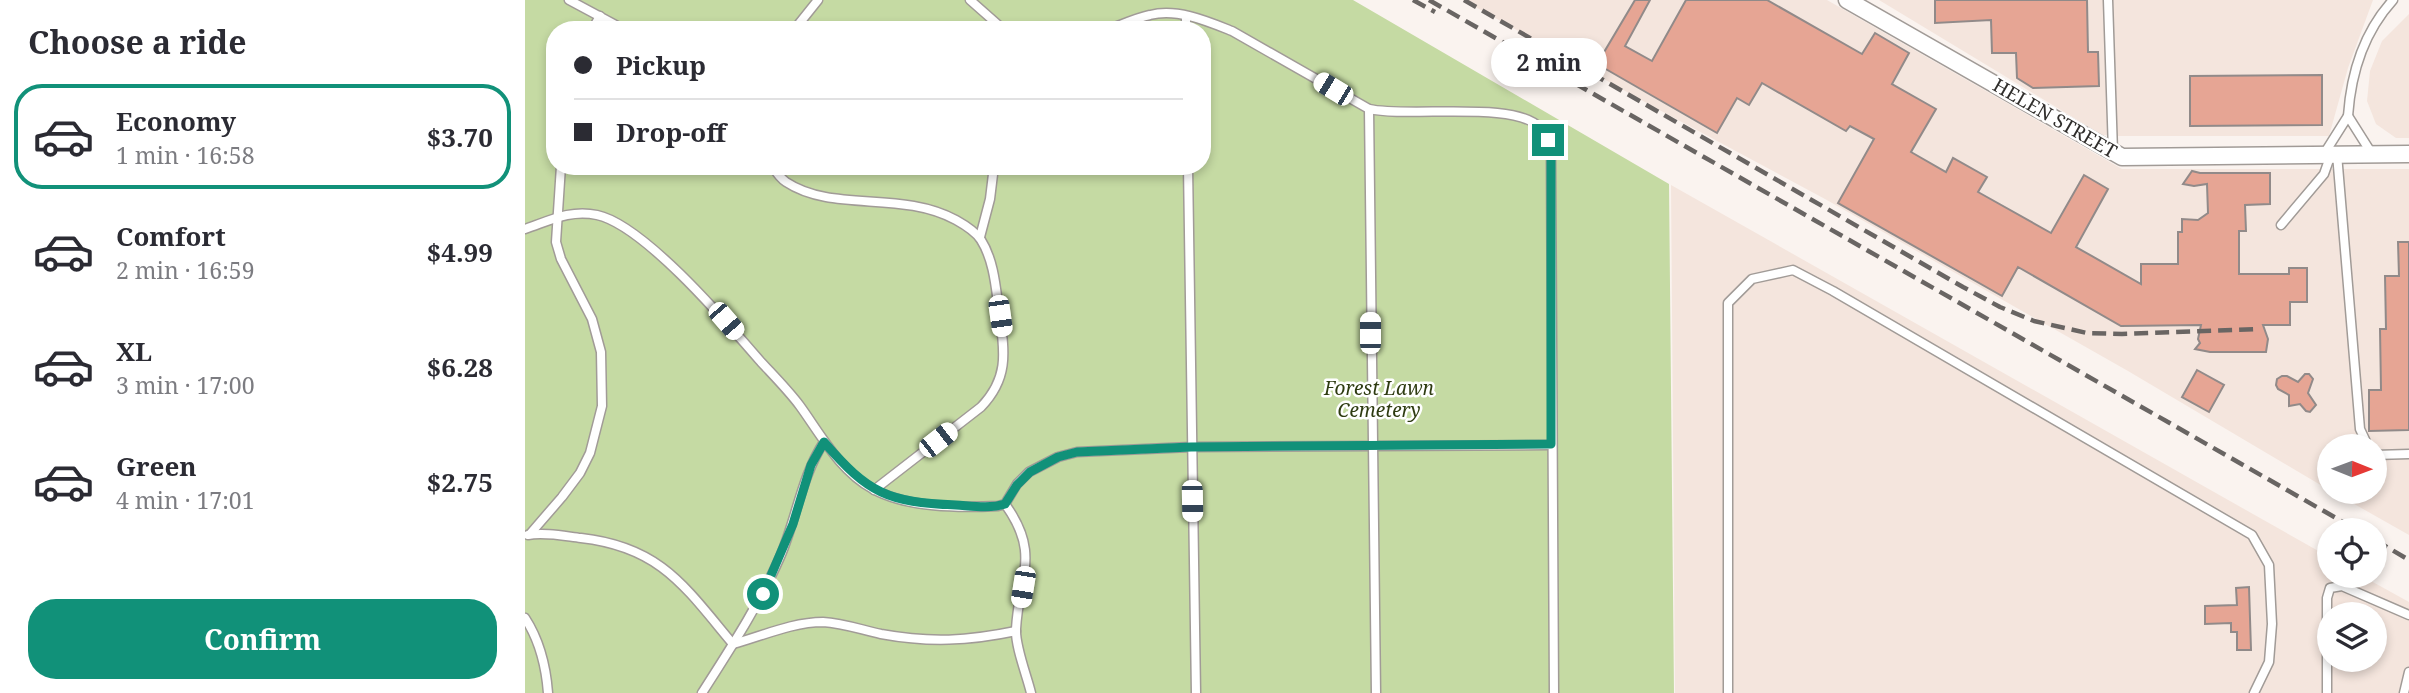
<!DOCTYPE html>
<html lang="en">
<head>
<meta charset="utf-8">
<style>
  body { margin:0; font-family:"Noto Serif",serif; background:#f2f2f3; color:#2b2b33; height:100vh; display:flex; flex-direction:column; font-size:26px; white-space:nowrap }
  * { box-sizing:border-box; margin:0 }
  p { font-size:23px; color:#7c7c81 }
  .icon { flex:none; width:38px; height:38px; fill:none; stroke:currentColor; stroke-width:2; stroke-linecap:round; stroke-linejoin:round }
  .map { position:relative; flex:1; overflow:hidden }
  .drawer { display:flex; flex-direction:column; background:#fff; width:525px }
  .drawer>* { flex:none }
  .guide { position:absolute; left:21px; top:21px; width:665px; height:154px; border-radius:28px; box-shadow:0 4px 10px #0003; display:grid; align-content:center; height:154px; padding:0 28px; background:#fff }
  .needle { width:46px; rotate:91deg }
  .buttons { position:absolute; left:1792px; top:434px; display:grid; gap:14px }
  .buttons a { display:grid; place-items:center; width:70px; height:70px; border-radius:50%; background:#fff; box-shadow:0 4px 10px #0003; font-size:35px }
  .end { position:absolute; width:32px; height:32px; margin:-16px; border:9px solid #119179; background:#fff; box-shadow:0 0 0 4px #fff }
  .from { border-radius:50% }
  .bubble { position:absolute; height:49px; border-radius:24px; background:#fff; box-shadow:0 4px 10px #0003; font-size:23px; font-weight:700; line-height:49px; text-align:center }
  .car { position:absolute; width:21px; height:42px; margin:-21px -10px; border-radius:9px; box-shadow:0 0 5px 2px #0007; background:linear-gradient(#fff 24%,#345 0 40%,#fff 0 76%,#345 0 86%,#fff 0) }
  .guide b { display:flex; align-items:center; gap:24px; height:66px; font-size:26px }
  .guide b+b { border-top:2px solid #e1e1e2 }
  .guide i { width:18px; height:18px; background:#2b2b33 }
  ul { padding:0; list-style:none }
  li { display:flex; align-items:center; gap:21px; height:105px; margin:0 14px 10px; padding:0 14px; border:4px solid transparent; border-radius:28px }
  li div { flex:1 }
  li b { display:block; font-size:26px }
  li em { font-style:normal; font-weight:700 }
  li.selected { border-color:#119179 }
  li>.icon { width:63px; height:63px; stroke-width:1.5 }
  h2 { padding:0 28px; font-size:32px; line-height:84px }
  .button { display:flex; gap:14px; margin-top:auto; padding:14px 28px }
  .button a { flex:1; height:80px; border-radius:28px; background:#119179; color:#fff; font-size:28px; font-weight:700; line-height:80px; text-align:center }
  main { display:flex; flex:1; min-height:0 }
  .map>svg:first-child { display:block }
  .built { fill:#f4e5dd; fill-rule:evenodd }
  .green { fill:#c5daa3; fill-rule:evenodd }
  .building { fill:#e6a594; stroke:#918a89; stroke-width:2 }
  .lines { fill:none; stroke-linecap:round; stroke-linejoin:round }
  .lane-casing { stroke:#a19b97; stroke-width:11 }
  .street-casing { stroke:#a19b97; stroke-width:19 }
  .lane { stroke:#fff; stroke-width:8 }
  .street { stroke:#fff; stroke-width:16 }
  .rail { stroke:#696563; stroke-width:4.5; stroke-dasharray:14 7; stroke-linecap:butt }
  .route { stroke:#119179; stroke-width:9 }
  .labels { text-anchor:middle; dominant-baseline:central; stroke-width:5; stroke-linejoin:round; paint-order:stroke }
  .street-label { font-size:19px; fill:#302e2c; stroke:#fff }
  .park-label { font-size:19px; font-style:italic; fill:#2e3b11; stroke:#fff }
</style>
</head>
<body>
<main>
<section class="drawer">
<h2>Choose a ride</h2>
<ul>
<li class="selected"><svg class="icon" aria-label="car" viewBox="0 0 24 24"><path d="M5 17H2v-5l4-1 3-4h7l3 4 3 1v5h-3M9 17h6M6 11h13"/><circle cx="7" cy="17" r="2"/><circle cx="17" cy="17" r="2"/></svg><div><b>Economy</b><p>1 min · 16:58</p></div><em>$3.70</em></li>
<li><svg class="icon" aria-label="car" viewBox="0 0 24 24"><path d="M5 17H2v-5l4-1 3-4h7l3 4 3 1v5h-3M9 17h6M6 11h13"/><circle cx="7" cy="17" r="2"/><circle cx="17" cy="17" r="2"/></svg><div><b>Comfort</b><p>2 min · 16:59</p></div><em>$4.99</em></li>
<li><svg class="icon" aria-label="car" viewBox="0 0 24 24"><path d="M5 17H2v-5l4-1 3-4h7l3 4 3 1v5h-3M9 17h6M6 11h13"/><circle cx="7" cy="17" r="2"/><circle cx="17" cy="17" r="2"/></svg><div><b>XL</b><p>3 min · 17:00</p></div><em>$6.28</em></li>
<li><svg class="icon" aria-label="car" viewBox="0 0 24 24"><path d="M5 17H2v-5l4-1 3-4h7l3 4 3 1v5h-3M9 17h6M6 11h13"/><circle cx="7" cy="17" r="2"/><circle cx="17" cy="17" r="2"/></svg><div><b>Green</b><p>4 min · 17:01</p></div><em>$2.75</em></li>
</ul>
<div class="button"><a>Confirm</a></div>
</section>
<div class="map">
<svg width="1884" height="693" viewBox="0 0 1884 693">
  <rect width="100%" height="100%" fill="#faf3ef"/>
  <g class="built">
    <polygon points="938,0 1302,0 1597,169 1884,169 1884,535 1808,492 1850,492 1850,446 1804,446 1804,490 1603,371 1300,199 1127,106"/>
    <polygon points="1354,0 1848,0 1823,68 1804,136 1594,136 1577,135"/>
    <polygon points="1884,14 1884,138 1871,138 1851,124 1842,101 1845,71 1857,41"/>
    <path d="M 1146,185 L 1804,557 L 1804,576 L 1837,576 L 1884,602 L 1884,693 L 1150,693 ZM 1804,614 L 1850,614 L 1850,660 L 1804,660 Z"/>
  </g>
  <path class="green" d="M 0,0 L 828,0 L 1144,184 L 1149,693 L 0,693 ZM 30,30 L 677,30 L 677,166 L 30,166 Z"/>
  <g class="building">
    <polygon points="1110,0 1125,0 1100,46 1127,61 1161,0 1242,0 1337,54 1350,33 1384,53 1367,84 1411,109 1386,152 1421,172 1428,158 1462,177 1453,192 1526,233 1559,175 1583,189 1551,247 1616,284 1616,264 1653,264 1653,232 1657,232 1657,219 1673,220 1683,213 1682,184 1669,186 1658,184 1667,171 1675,173 1745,173 1745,204 1720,205 1721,231 1714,231 1714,274 1764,274 1764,268 1782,268 1782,302 1765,302 1765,325 1738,325 1743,339 1741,352 1685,352 1670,349 1675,343 1673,339 1676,325 1596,326 1493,267 1477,296 1313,203 1349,139 1325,126 1321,131 1237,83 1224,105 1212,98 1192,133 1072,64"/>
    <polygon points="1410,0 1562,0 1563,52 1573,52 1574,86 1508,88 1492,78 1491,53 1467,53 1466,20 1410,23"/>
    <polygon points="1797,75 1797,125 1665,126 1665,76"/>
    <polygon points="1873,242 1884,242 1884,430 1844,431 1844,390 1856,390 1855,329 1861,329 1860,276 1874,276"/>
    <polygon points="1672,370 1699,385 1684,412 1657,397"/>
    <polygon points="1780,374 1784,374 1788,379 1783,393 1791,405 1785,412 1781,411 1775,404 1764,406 1764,395 1753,389 1751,385 1752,379 1757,376 1762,376 1773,382"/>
    <polygon points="1724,587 1726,650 1712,650 1712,632 1706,632 1706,623 1680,624 1680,606 1712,605 1711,588"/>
  </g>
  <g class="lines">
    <defs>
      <g id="lane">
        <polyline points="44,0 100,30"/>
        <polyline points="445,0 479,30"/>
        <polyline points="1583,0 1588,152"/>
        <polyline points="661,16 661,30"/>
        <polyline points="67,30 75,16"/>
        <polyline points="269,30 293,0"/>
        <path d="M 582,30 C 596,25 611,18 625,15 C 652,8 682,21 707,31 L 844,109 L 851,693"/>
        <path d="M 844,109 C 884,118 991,100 1015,128 C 1023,136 1024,148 1026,159 L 1029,693"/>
        <path d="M 1823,116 C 1826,73 1838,33 1868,0"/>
        <polyline points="1799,154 1823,116 1847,154"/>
        <polyline points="1812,154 1835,429 1843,446"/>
        <path d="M 247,166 C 251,172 255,178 261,182 C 308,213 376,190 431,220 C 440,225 451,232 456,240 C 470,262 471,292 475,318 C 480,354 483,379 456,407 L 349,490"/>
        <polyline points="663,166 671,693"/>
        <polyline points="1756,225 1799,174 1806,154"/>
        <path d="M 0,229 C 24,221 45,209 72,215 C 119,225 203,324 236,362 C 249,376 263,390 275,406 C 296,435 315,471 348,489 C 382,508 434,508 473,506 L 480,504 L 492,484 L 504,472 L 533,457 L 552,452 L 666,447 L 1026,445"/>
        <polyline points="455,237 465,199 469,166"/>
        <polyline points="1850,455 1884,454"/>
        <path d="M 480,504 C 516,554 494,575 491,629 C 490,646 502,676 506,693"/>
        <polyline points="5,534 37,497 55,473 65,453 77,406 76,352 67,319 36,259 31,242 36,166"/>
        <path d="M 3,535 C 20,532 39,536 56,538 C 136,547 160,587 208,644"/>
        <path d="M 0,618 C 15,641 21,666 23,693"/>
        <path d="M 208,644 C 237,636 268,622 298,622 C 318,623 337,630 356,634 C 405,643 443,641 491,631"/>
        <path d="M 177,693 C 205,649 234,605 255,557 C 271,520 277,475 299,442"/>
        <polyline points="1203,693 1203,303 1227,279 1268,270 1308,291 1727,535 1744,565 1747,624 1744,662 1729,693"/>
        <polyline points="1802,693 1802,598 1805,588 1817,586 1884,615"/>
        <polyline points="1879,693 1884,672"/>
      </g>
      <polyline id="street" points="1322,0 1597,157 1884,154"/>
    </defs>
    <use href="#lane" class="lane-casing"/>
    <use href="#street" class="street-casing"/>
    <use href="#lane" class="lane"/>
    <use href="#street" class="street"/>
    <g class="rail">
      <polyline points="888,0 910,12"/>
      <polyline points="904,0 1832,530"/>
      <polyline points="939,0 1438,287 1475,307 1509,321 1562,333 1597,334 1735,329"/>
      <polyline points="1850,540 1884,560"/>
    </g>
  </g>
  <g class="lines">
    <path class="route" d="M 238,594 L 268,524 L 286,465 L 299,442 C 344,494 362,502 431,505 C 447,506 464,509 480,504 L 492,485 L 505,472 L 533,457 L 552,452 L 666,447 L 1026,444 L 1026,159 L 1023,140"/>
  </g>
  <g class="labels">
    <g class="street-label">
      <text transform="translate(1530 118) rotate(30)">HELEN STREET</text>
    </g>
    <g class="park-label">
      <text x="854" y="388">Forest Lawn<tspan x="854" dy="22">Cemetery</tspan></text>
    </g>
  </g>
</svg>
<div class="buttons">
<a><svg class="needle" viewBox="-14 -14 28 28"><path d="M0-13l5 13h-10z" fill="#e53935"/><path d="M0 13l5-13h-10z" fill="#7c7c81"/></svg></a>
<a><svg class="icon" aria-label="locate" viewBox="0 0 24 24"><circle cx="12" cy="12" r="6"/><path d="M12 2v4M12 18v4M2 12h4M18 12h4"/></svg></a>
<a><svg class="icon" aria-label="layers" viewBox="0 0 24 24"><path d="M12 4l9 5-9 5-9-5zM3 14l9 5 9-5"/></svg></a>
</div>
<i class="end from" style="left:238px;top:594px"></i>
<i class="end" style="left:1023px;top:140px"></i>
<div class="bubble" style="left:966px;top:38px;width:116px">2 min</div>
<i class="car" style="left:808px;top:89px;rotate:301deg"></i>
<i class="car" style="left:475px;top:316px;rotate:172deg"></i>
<i class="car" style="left:201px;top:321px;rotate:139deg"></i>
<i class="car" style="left:845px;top:333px;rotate:0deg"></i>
<i class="car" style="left:413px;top:440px;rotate:52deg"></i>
<i class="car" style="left:667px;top:501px;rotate:179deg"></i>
<i class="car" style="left:498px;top:587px;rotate:189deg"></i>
<div class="guide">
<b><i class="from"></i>Pickup</b>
<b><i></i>Drop-off</b>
</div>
</div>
</main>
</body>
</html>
